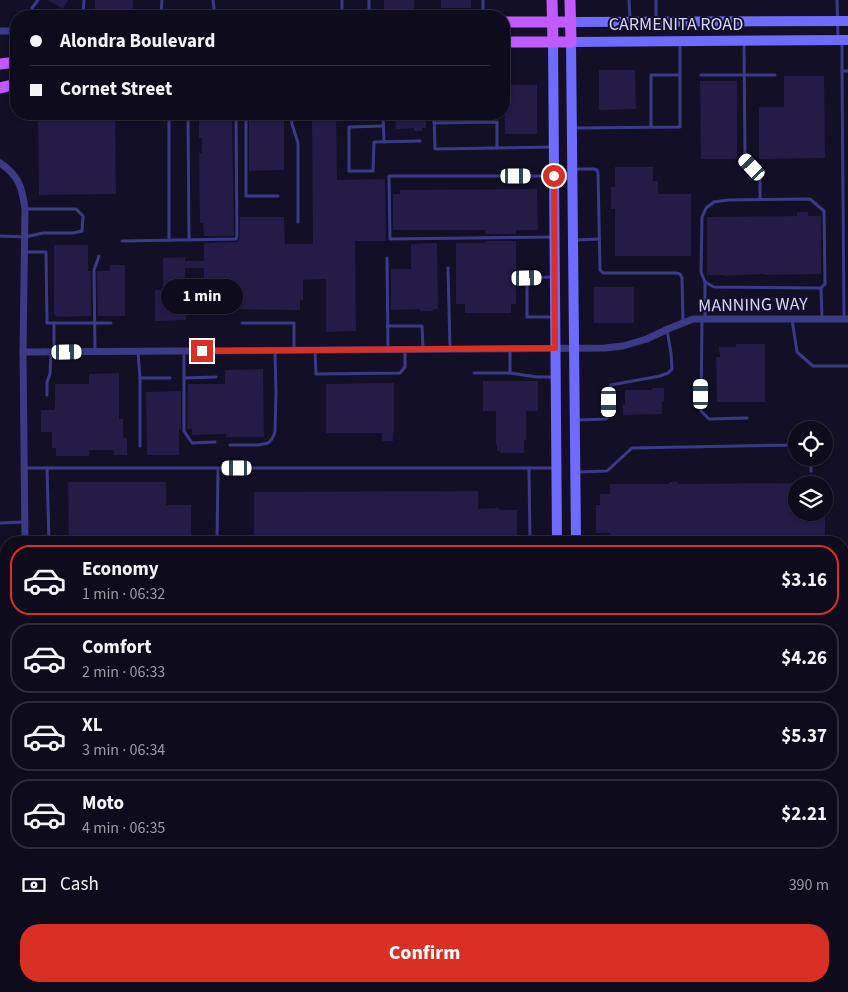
<!DOCTYPE html>
<html lang="en">
<head>
<meta charset="utf-8">
<style>
  body { margin:0; font-family:"Source Sans 3",sans-serif; background:#171425; color:#f1f3f6; height:100vh; display:flex; flex-direction:column; font-size:19px; white-space:nowrap }
  * { box-sizing:border-box; margin:0 }
  p { font-size:16px; color:#9b9ba3 }
  .icon { flex:none; width:28px; height:28px; fill:none; stroke:currentColor; stroke-width:2; stroke-linecap:round; stroke-linejoin:round }
  .map { position:relative; flex:1; overflow:hidden }
  .panel { position:absolute; left:0px; top:536px; width:849px; height:456px; display:flex; flex-direction:column; background:#0e0b1c; border-radius:20px 20px 0 0; box-shadow:0 1px 4px #0004,0 0 0 1px #2e2b3b }
  .panel>* { flex:none }
  .guide { position:absolute; left:10px; top:10px; width:500px; height:110px; border-radius:20px; box-shadow:0 1px 4px #0004,0 0 0 1px #2e2b3b; display:grid; align-content:center; height:110px; padding:0 20px; background:#0e0b1c }
  .buttons { position:absolute; left:788px; top:421px; display:grid; gap:10px }
  .buttons a { display:grid; place-items:center; width:45px; height:45px; border-radius:50%; background:#0e0b1c; box-shadow:0 1px 4px #0004,0 0 0 1px #2e2b3b; font-size:25px }
  .end { position:absolute; width:22px; height:22px; margin:-11px; border:6px solid #d93025; background:#fff; box-shadow:0 0 0 2px #fff }
  .from { border-radius:50% }
  .bubble { position:absolute; height:35px; border-radius:18px; background:#0e0b1c; box-shadow:0 1px 4px #0004,0 0 0 1px #2e2b3b; font-size:16px; font-weight:700; line-height:35px; text-align:center }
  .car { position:absolute; width:15px; height:30px; margin:-15px -8px; border-radius:6px; box-shadow:0 0 4px 1px #0007; background:linear-gradient(#fff 24%,#345 0 40%,#fff 0 76%,#345 0 86%,#fff 0) }
  .guide b { display:flex; align-items:center; gap:18px; height:48px; font-size:19px }
  .guide b+b { border-top:1px solid #2e2b3b }
  .guide i { width:12px; height:12px; background:#f1f3f6 }
  ul { padding:9px 0 0; list-style:none }
  li { display:flex; align-items:center; gap:15px; height:70px; margin:0 10px 8px; padding:0 10px; border:2px solid #2e2b3b; border-radius:20px }
  li div { flex:1 }
  li b { display:block; font-size:19px }
  li em { font-style:normal; font-weight:700 }
  li.current { border-color:#d93025 }
  li>.icon { width:45px; height:45px; stroke-width:1.5 }
  .pay { display:flex; align-items:center; gap:12px; height:55px; padding:0 20px; font-size:19px }
  .pay p { margin-inline-start:auto }
  .button { display:flex; gap:10px; margin-top:auto; padding:10px 20px }
  .button a { flex:1; height:58px; border-radius:20px; background:#d93025; color:#fff; font-size:20px; font-weight:700; line-height:58px; text-align:center }
  .map>svg:first-child { display:block }
  .building { fill:#241b47 }
  .lines { fill:none; stroke-linecap:round; stroke-linejoin:round }
  .lane { stroke:#3d3a85; stroke-width:3 }
  .street { stroke:#3d3a85; stroke-width:7 }
  .secondary { stroke:#6f6bff; stroke-width:10 }
  .primary { stroke:#c25bff; stroke-width:11 }
  .rail { stroke:#00e5ff; stroke-width:2.5; stroke-dasharray:8 6; stroke-linecap:butt }
  .route { stroke:#d93025; stroke-width:6 }
  .labels { text-anchor:middle; dominant-baseline:central; stroke-width:4; stroke-linejoin:round; paint-order:stroke }
  .street-label { font-size:18px; fill:#d9d4ff; stroke:#130f26 }
</style>
</head>
<body>
<div class="map">
<svg width="848" height="992" viewBox="0 0 848 992">
  <rect width="100%" height="100%" fill="#130f26"/>
  <g class="building">
    <polygon points="48,0 68,0 63,9"/>
    <polygon points="95,0 133,0 133,10 95,9"/>
    <rect x="384" y="0" width="30" height="9"/>
    <rect x="441" y="0" width="30" height="8"/>
    <polygon points="599,70 635,70 636,109 599,110"/>
    <polygon points="784,76 824,76 825,158 759,159 759,107 784,107"/>
    <polygon points="700,81 737,81 737,159 701,159"/>
    <polygon points="504,85 537,85 537,134 505,134"/>
    <polygon points="38,114 115,114 116,194 39,195"/>
    <polygon points="199,114 232,114 234,236 204,236 203,223 200,223 199,153 202,153 202,138 199,138"/>
    <polygon points="249,114 284,114 284,170 249,171"/>
    <polygon points="304,114 336,114 337,180 385,179 386,241 355,241 356,331 326,332 326,279 303,280 303,300 300,300 300,310 204,309 204,268 185,268 186,320 155,321 155,290 163,290 163,258 185,257 185,261 204,261 204,243 236,242 238,241 240,236 240,217 284,217 285,244 313,244 312,121 304,121"/>
    <polygon points="395,114 426,114 426,128 422,128 422,131 414,131 414,128 396,129"/>
    <polygon points="615,167 653,167 653,181 658,181 658,194 691,194 691,256 615,256 615,209 611,209 611,187 615,187"/>
    <polygon points="537,189 538,230 516,230 516,234 485,234 485,230 393,230 393,194 400,194 400,190"/>
    <polygon points="797,212 808,212 808,216 821,216 821,274 764,275 764,274 725,276 725,275 707,275 707,217 797,216"/>
    <polygon points="485,241 516,241 516,304 511,304 511,313 465,313 465,304 456,304 456,243 485,243"/>
    <polygon points="437,243 438,309 433,309 433,311 420,311 420,309 391,310 391,269 411,269 411,244"/>
    <polygon points="54,245 88,245 88,271 91,271 91,316 57,317 54,314"/>
    <polygon points="110,265 125,265 125,316 98,316 97,271 110,271"/>
    <rect x="594" y="287" width="40" height="36"/>
    <polygon points="736,344 765,344 765,402 717,402 716,357 720,357 719,347 736,347"/>
    <polygon points="263,369 264,437 226,437 226,434 192,435 192,429 187,429 188,384 225,384 225,370"/>
    <polygon points="119,373 119,419 123,419 123,438 127,438 127,455 114,455 114,450 89,450 89,456 56,456 56,448 52,448 52,432 41,432 41,410 55,410 55,384 89,384 89,374"/>
    <polygon points="483,381 538,381 538,411 526,411 526,440 524,440 524,453 500,453 500,451 497,451 497,445 496,445 496,411 483,411"/>
    <polygon points="394,383 394,433 393,433 393,441 382,441 382,433 326,433 326,384"/>
    <polygon points="652,388 664,388 664,401 662,401 662,414 623,415 623,405 625,405 625,390 652,390"/>
    <polygon points="181,391 181,429 179,429 179,455 147,455 146,392"/>
    <polygon points="68,482 166,482 166,505 191,505 191,542 69,542"/>
    <polygon points="669,482 678,482 678,484 796,483 796,512 825,512 825,542 611,542 610,533 596,533 596,505 600,505 600,494 610,494 610,484 669,484"/>
    <polygon points="478,491 478,509 498,508 500,510 517,510 517,534 519,536 519,542 254,542 254,492"/>
  </g>
  <g class="lines">
    <g class="lane">
      <polyline points="213,0 215,16"/>
      <polyline points="342,0 342,16"/>
      <polyline points="483,0 483,16"/>
      <polyline points="629,0 630,19"/>
      <polyline points="656,0 656,19"/>
      <polyline points="837,0 838,37"/>
      <polyline points="31,16 32,8 38,0"/>
      <polyline points="83,16 84,0"/>
      <polyline points="161,16 162,0"/>
      <polyline points="369,16 369,0"/>
      <polyline points="744,41 745,159 760,175 760,199"/>
      <polyline points="842,41 842,71 848,71"/>
      <polyline points="504,70 509,71 508,44"/>
      <polyline points="842,71 844,318"/>
      <polyline points="701,75 775,75"/>
      <polyline points="169,114 169,240"/>
      <polyline points="188,114 189,240"/>
      <polyline points="246,114 246,196 278,196"/>
      <polyline points="291,114 292,124 298,143 298,222"/>
      <polyline points="383,114 384,142"/>
      <polyline points="434,114 435,149 553,147"/>
      <polyline points="434,123 497,122 497,148"/>
      <polyline points="383,126 349,127 349,171 373,171 374,142 420,141"/>
      <polyline points="651,127 651,75 680,75"/>
      <polyline points="575,128 680,127 680,43"/>
      <polyline points="575,169 594,169 597,170 598,173 600,270 603,273 676,273 680,274 682,278 683,322"/>
      <polyline points="553,176 389,176 390,239 554,237"/>
      <polyline points="0,236 25,237 43,233 73,233 82,231 83,216 76,209 25,209"/>
      <polyline points="576,240 599,239"/>
      <polyline points="122,241 236,239 237,236 236,114"/>
      <polyline points="25,252 46,252 47,323 111,323"/>
      <polyline points="387,258 388,349"/>
      <polyline points="448,268 450,348"/>
      <polyline points="552,277 527,278 527,317 554,317"/>
      <polyline points="705,282 705,319"/>
      <polyline points="821,288 825,284 824,211 810,199 728,200 714,202 706,208 702,217 701,272 705,282 714,287 821,288 822,318"/>
      <polyline points="792,319 797,352 813,366 848,366"/>
      <polyline points="702,320 701,411 709,419 747,418"/>
      <polyline points="242,323 294,323 294,349"/>
      <polyline points="387,326 422,326 423,349"/>
      <polyline points="510,349 510,373 537,377 555,377"/>
      <polyline points="315,350 316,374 400,373 405,367 405,351"/>
      <polyline points="54,351 54,323"/>
      <polyline points="95,351 94,270 99,256"/>
      <polyline points="138,352 140,378 140,446"/>
      <polyline points="184,352 184,431 192,443 215,442"/>
      <polyline points="474,373 510,373"/>
      <polyline points="140,378 170,378"/>
      <polyline points="184,378 216,377"/>
      <polyline points="47,395 47,382 50,374 51,352"/>
      <polyline points="578,420 606,419 609,415 609,388 611,385 660,376 668,373 672,369 671,353 667,330"/>
      <polyline points="230,445 258,445 268,443 272,439 275,432 276,393 275,351"/>
      <polyline points="811,458 811,471"/>
      <polyline points="25,468 556,468"/>
      <polyline points="47,468 49,542"/>
      <polyline points="529,468 530,542"/>
      <polyline points="578,472 607,471 632,448 796,445"/>
      <polyline points="0,523 24,522"/>
      <polyline points="217,542 218,469"/>
      <polyline points="0,607 6,607"/>
      <polyline points="842,644 848,643"/>
      <polyline points="0,674 6,674"/>
      <polyline points="0,712 6,711"/>
      <polyline points="0,777 6,777"/>
      <polyline points="0,804 6,803"/>
      <polyline points="842,865 848,865"/>
      <polyline points="842,896 848,896"/>
      <polyline points="61,986 61,992"/>
      <polyline points="237,986 237,992"/>
      <polyline points="413,986 413,992"/>
      <polyline points="0,987 30,987"/>
      <polyline points="581,989 738,987"/>
    </g>
    <g class="street">
      <polyline points="202,16 207,16"/>
      <polyline points="0,31 16,31"/>
      <path d="M 0,163 C 19,176 22,187 25,209 L 23,352 L 25,542"/>
      <polyline points="23,352 605,348 623,346 647,339 668,329 693,319 848,319"/>
      <polyline points="30,986 30,992"/>
    </g>
    <g class="secondary">
      <polyline points="571,22 848,21"/>
      <polyline points="553,42 557,542"/>
      <polyline points="576,542 571,42 848,40"/>
      <polyline points="560,986 560,992"/>
      <polyline points="580,986 580,992"/>
    </g>
    <g class="primary">
      <polyline points="552,0 553,42"/>
      <polyline points="504,22 571,22"/>
      <polyline points="504,42 571,42 570,0"/>
      <polyline points="0,64 16,62"/>
      <polyline points="0,88 16,84"/>
    </g>
    <g class="rail">
      <polyline points="0,586 6,587"/>
      <polyline points="842,589 848,589"/>
      <polyline points="842,600 848,598"/>
      <polyline points="225,986 225,992"/>
    </g>
  </g>
  <g class="lines">
    <polyline class="route" points="202,351 555,348 554,176"/>
  </g>
  <g class="labels">
    <g class="street-label">
      <text x="676" y="24">CARMENITA ROAD</text>
      <text transform="translate(753 305) rotate(-1)">MANNING WAY</text>
    </g>
  </g>
</svg>
<div class="buttons">
<a><svg class="icon" aria-label="locate" viewBox="0 0 24 24"><circle cx="12" cy="12" r="6"/><path d="M12 2v4M12 18v4M2 12h4M18 12h4"/></svg></a>
<a><svg class="icon" aria-label="layers" viewBox="0 0 24 24"><path d="M12 4l9 5-9 5-9-5zM3 14l9 5 9-5"/></svg></a>
</div>
<i class="end from" style="left:554px;top:176px"></i>
<i class="end" style="left:202px;top:351px"></i>
<div class="bubble" style="left:161px;top:279px;width:82px">1 min</div>
<i class="car" style="left:752px;top:167px;rotate:317deg"></i>
<i class="car" style="left:516px;top:176px;rotate:90deg"></i>
<i class="car" style="left:527px;top:278px;rotate:89deg"></i>
<i class="car" style="left:67px;top:352px;rotate:89deg"></i>
<i class="car" style="left:701px;top:394px;rotate:0deg"></i>
<i class="car" style="left:609px;top:402px;rotate:180deg"></i>
<i class="car" style="left:237px;top:468px;rotate:270deg"></i>
<div class="guide">
<b><i class="from"></i>Alondra Boulevard</b>
<b><i></i>Cornet Street</b>
</div>
<section class="panel">
<ul>
<li class="current"><svg class="icon" aria-label="car" viewBox="0 0 24 24"><path d="M5 17H2v-5l4-1 3-4h7l3 4 3 1v5h-3M9 17h6M6 11h13"/><circle cx="7" cy="17" r="2"/><circle cx="17" cy="17" r="2"/></svg><div><b>Economy</b><p>1 min · 06:32</p></div><em>$3.16</em></li>
<li><svg class="icon" aria-label="car" viewBox="0 0 24 24"><path d="M5 17H2v-5l4-1 3-4h7l3 4 3 1v5h-3M9 17h6M6 11h13"/><circle cx="7" cy="17" r="2"/><circle cx="17" cy="17" r="2"/></svg><div><b>Comfort</b><p>2 min · 06:33</p></div><em>$4.26</em></li>
<li><svg class="icon" aria-label="car" viewBox="0 0 24 24"><path d="M5 17H2v-5l4-1 3-4h7l3 4 3 1v5h-3M9 17h6M6 11h13"/><circle cx="7" cy="17" r="2"/><circle cx="17" cy="17" r="2"/></svg><div><b>XL</b><p>3 min · 06:34</p></div><em>$5.37</em></li>
<li><svg class="icon" aria-label="car" viewBox="0 0 24 24"><path d="M5 17H2v-5l4-1 3-4h7l3 4 3 1v5h-3M9 17h6M6 11h13"/><circle cx="7" cy="17" r="2"/><circle cx="17" cy="17" r="2"/></svg><div><b>Moto</b><p>4 min · 06:35</p></div><em>$2.21</em></li>
</ul>
<div class="pay"><svg class="icon" aria-label="cash" viewBox="0 0 24 24"><path d="M3 7h18v10H3z"/><circle cx="12" cy="12" r="2"/></svg>Cash<p>390 m</p></div>
<div class="button"><a>Confirm</a></div>
</section>
</div>
</body>
</html>
